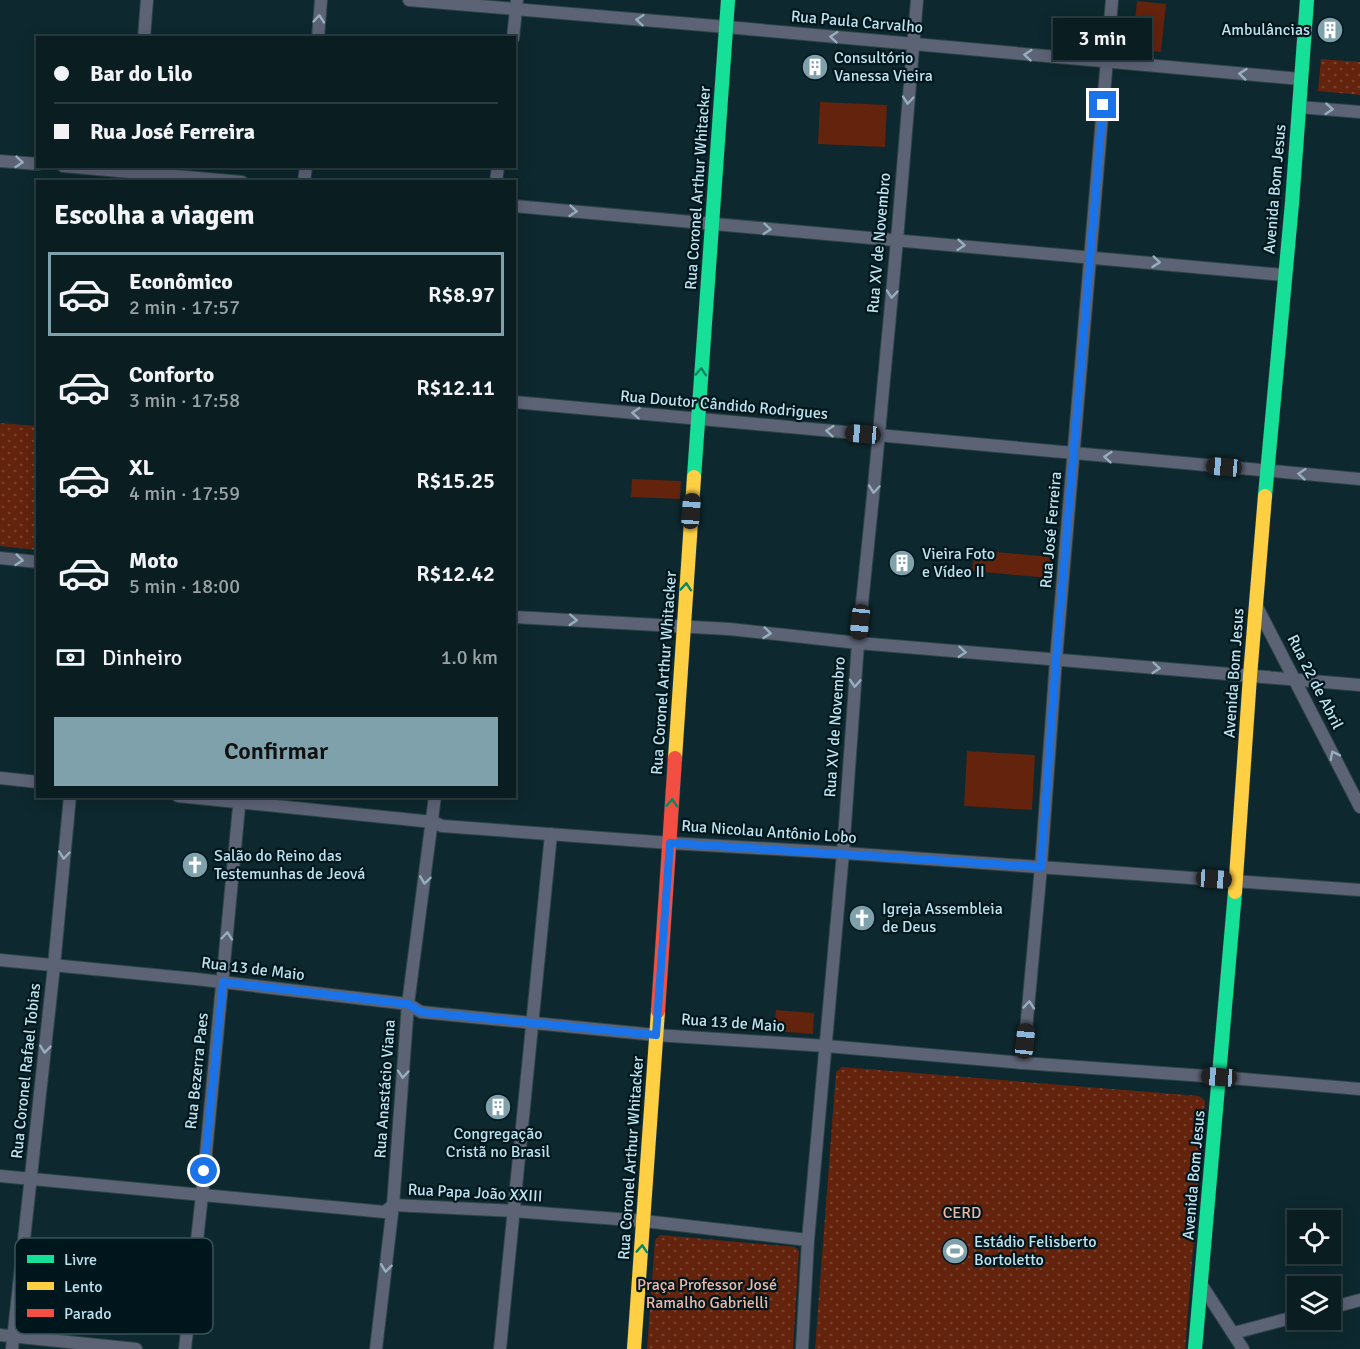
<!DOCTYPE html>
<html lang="pt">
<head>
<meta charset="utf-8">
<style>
  body { margin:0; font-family:Signika,sans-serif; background:#13272a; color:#f1f3f6; height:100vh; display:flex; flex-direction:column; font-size:22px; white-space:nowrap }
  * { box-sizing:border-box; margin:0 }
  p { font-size:20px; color:#99a2a5 }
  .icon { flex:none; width:33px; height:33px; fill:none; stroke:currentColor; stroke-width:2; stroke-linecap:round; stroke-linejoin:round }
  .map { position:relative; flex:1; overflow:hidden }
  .drawer { position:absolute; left:36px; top:180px; width:480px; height:618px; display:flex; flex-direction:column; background:#0a1e22; border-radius:0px; box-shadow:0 3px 15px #0003,0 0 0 2px #2a3c40 }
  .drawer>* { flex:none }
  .banner { position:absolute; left:36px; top:36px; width:480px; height:132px; border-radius:0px; box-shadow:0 3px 15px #0003,0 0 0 2px #2a3c40; display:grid; align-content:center; height:132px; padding:0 18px; background:#0a1e22 }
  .fabs { position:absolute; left:1287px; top:1210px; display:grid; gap:12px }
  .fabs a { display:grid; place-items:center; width:54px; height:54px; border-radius:0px; background:#0a1e22; box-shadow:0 3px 15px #0003,0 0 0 2px #2a3c40; font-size:30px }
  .end { position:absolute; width:27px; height:27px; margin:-14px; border:8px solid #1a73e8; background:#fff; box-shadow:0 0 0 3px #fff }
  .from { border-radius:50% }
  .bubble { position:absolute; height:42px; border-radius:0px; background:#0a1e22; box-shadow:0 3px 15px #0003,0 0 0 2px #2a3c40; font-size:20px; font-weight:600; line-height:42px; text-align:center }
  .car { position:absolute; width:18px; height:36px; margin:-18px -9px; border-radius:8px; box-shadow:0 0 4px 2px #0007; background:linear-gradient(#222 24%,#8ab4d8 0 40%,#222 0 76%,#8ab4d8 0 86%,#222 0) }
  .banner b { display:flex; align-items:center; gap:21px; height:57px; font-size:22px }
  .banner b+b { border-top:2px solid #2a3c40 }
  .banner i { width:15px; height:15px; background:#f1f3f6 }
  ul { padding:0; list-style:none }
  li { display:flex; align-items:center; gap:18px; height:84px; margin:0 12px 9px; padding:0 6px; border:3px solid transparent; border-radius:0px }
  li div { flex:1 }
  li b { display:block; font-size:22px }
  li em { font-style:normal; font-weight:600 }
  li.current { border-color:#7fa1ab }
  li>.icon { width:54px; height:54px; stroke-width:1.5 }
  h2 { padding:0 18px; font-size:27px; line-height:72px }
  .pay { display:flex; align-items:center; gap:15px; height:66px; padding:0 18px; font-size:22px }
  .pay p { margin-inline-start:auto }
  .cta { display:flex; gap:12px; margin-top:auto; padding:12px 18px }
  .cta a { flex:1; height:69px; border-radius:0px; background:#7fa1ab; color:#111; font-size:24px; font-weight:600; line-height:69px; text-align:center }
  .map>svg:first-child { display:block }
  .grass { fill:#63230d }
  .park { fill:url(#park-dots) }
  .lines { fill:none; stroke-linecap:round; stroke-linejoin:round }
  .street-casing { stroke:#2c444a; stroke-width:14 }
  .fast-casing { stroke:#2c444a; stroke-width:15 }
  .slow-casing { stroke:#2c444a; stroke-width:15 }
  .jam-casing { stroke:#2c444a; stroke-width:15 }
  .street { stroke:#5c6375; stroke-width:12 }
  .fast { stroke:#16e098; stroke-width:14 }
  .slow { stroke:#ffcf43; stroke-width:14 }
  .jam { stroke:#f24e42; stroke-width:14 }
  .oneway { stroke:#96afbe }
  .oneway2 { stroke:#0c8561 }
  .route { stroke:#1a73e8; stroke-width:8 }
  .labels { text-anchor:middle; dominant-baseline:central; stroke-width:4.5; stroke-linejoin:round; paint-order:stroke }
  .street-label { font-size:16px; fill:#bce2ee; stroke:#00161d }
  .poi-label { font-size:16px; fill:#bce2ee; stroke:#00161d; text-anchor:start }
  .park-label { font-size:16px; fill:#f0b6a5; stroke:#00161d }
  .key { fill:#00161d; stroke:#38535c; stroke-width:1.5 }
  .key-label { font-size:16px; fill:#bce2ee }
</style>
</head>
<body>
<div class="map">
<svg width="1360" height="1349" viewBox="0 0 1360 1349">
  <defs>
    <pattern id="park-dots" width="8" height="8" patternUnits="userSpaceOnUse" patternTransform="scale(1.5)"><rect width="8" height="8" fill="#63230d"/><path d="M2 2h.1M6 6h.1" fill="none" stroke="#774331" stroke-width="1.8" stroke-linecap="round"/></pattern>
  </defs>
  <rect width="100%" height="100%" fill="#0d282e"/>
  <g class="grass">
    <polygon points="1137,1 1166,4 1161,52 1132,49"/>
    <polygon points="820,102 887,105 885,147 818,144"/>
    <polygon points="632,479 681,481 680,499 631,497"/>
    <polygon points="974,550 1052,557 1050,578 972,571"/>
    <polygon points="967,751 1035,755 1032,810 964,806"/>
    <polygon points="776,1010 814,1013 813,1034 774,1031"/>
  </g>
  <g class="park">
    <polygon points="1321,59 1360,62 1360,95 1318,91"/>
    <polygon points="0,423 37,426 37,550 0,546"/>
    <polygon points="842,1067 1199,1096 1205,1101 1185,1349 815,1349 836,1072"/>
    <polygon points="660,1235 795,1247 799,1251 793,1349 647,1349 655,1240"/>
  </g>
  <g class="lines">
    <defs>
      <g id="street">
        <polyline points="409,0 727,27 1301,79"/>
        <polyline points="144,38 147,0"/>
        <polyline points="318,38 321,0"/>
        <polyline points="513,38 517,0"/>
        <polyline points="1299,107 1360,112"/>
        <polyline points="0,161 38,164"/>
        <polyline points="63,166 242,182"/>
        <polyline points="304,182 306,166"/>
        <polyline points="496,182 498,166"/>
        <path d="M 514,206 C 771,230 1028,250 1284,275"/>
        <polyline points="514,402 1360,479"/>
        <polyline points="0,558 38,562"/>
        <polyline points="1256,605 1360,807"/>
        <polyline points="514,617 729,629 858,643 1360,685"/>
        <polyline points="0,778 38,782"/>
        <polyline points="178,796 433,822 442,826 670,843 843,853 1360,890"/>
        <polyline points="0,960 196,979 408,1004 421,1012 656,1035 826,1046 1023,1063 1219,1077 1360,1089"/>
        <polyline points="1023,1063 1041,867 1056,660 1112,0"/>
        <polyline points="0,1176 385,1212 393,1205 513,1211 644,1221 808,1240"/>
        <polyline points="1201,1284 1243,1349"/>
        <polyline points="1330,1308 1360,1300"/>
        <polyline points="1234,1333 1298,1316"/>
        <polyline points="0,1335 136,1349"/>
        <polyline points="12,1349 54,966 70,796"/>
        <polyline points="185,1349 202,1195 240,796"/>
        <polyline points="376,1349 393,1205 408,1004 435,796"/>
        <polyline points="500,1349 551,834"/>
        <polyline points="802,1349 808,1240 843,853 858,643 874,486 897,240 917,0"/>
      </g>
      <g id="fast">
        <polyline points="694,477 728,0"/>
        <polyline points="1265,496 1292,203 1307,0"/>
        <polyline points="1195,1349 1235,892"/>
      </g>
      <g id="slow">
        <polyline points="675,758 694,477"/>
        <polyline points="1235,892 1250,676 1265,496"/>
        <polyline points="634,1349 658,1011"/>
      </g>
      <polyline id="jam" points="658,1011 675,758"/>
    </defs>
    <use href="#street" class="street-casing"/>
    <use href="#fast" class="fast-casing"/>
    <use href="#slow" class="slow-casing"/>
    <use href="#jam" class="jam-casing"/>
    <use href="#street" class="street"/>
    <use href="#fast" class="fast"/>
    <use href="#slow" class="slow"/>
    <use href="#jam" class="jam"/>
  </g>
  <defs><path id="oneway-chevron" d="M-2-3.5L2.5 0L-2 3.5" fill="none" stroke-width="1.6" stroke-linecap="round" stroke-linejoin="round" transform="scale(1.5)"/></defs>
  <g class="oneway">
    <use href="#oneway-chevron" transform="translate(319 19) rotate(-85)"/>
    <use href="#oneway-chevron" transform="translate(640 20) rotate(-175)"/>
    <use href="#oneway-chevron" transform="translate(834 37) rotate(-175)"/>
    <use href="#oneway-chevron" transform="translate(1028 55) rotate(-175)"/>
    <use href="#oneway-chevron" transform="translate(1243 74) rotate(-174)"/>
    <use href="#oneway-chevron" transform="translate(908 100) rotate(95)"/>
    <use href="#oneway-chevron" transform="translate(1329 109) rotate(4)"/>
    <use href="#oneway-chevron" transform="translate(19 162) rotate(5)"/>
    <use href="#oneway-chevron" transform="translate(573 211) rotate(5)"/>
    <use href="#oneway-chevron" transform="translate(767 229) rotate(5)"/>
    <use href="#oneway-chevron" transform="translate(961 245) rotate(5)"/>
    <use href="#oneway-chevron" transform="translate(1156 262) rotate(6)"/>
    <use href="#oneway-chevron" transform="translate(892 294) rotate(95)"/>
    <use href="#oneway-chevron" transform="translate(636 413) rotate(-175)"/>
    <use href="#oneway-chevron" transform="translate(830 431) rotate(-175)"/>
    <use href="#oneway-chevron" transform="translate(1108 457) rotate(-175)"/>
    <use href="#oneway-chevron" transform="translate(1302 474) rotate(-175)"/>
    <use href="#oneway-chevron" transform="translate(874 489) rotate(95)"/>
    <use href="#oneway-chevron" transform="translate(19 560) rotate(6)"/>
    <use href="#oneway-chevron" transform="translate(573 620) rotate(3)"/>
    <use href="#oneway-chevron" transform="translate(767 633) rotate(6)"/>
    <use href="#oneway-chevron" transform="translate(962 652) rotate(5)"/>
    <use href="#oneway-chevron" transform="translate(1156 668) rotate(5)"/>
    <use href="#oneway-chevron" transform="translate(855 683) rotate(94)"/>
    <use href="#oneway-chevron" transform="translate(1334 755) rotate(-117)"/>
    <use href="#oneway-chevron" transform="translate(64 855) rotate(96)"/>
    <use href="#oneway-chevron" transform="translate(425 880) rotate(98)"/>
    <use href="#oneway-chevron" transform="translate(227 936) rotate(-85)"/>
    <use href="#oneway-chevron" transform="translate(1029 1005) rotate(-85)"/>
    <use href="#oneway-chevron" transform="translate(45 1049) rotate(96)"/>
    <use href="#oneway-chevron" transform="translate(403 1074) rotate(94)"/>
    <use href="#oneway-chevron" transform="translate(386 1268) rotate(97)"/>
  </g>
  <g class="oneway2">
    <use href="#oneway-chevron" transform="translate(701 372) rotate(-86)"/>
    <use href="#oneway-chevron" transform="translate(686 587) rotate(-86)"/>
    <use href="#oneway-chevron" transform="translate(672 803) rotate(-87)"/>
    <use href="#oneway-chevron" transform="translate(642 1249) rotate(-86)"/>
  </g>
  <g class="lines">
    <polyline class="route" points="204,1171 223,982 408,1004 421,1012 656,1035 670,843 1041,867 1056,660 1103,105"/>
  </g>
  <defs>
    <symbol id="building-disc" viewBox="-11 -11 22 22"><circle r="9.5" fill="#7fa1ab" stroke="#00161d"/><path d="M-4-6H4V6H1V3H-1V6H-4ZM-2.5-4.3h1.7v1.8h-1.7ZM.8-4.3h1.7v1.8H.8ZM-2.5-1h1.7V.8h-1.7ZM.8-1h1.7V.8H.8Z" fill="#fff"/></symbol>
    <symbol id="church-disc" viewBox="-11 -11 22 22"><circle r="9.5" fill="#7fa1ab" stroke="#00161d"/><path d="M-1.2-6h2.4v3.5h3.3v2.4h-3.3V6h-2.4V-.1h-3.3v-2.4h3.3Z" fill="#fff"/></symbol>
    <symbol id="stadium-disc" viewBox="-11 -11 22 22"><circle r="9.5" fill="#7fa1ab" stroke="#00161d"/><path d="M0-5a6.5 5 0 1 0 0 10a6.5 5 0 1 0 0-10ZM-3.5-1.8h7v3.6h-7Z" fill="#fff"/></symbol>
  </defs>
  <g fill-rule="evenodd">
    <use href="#building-disc" x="1315" y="15" width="30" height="30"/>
    <use href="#building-disc" x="800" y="52" width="30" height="30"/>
    <use href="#building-disc" x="887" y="548" width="30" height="30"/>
    <use href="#church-disc" x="180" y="850" width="30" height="30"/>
    <use href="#church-disc" x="847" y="903" width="30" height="30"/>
    <use href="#building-disc" x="483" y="1092" width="30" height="30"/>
    <use href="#stadium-disc" x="940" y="1236" width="30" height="30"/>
  </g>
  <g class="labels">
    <g class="street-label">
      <text transform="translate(857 22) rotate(5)">Rua Paula Carvalho</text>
      <text transform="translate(698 188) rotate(-86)">Rua Coronel Arthur Whitacker</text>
      <text transform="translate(1275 189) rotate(-85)">Avenida Bom Jesus</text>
      <text transform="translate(879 243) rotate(-85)">Rua XV de Novembro</text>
      <text transform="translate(724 405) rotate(5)">Rua Doutor Cândido Rodrigues</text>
      <text transform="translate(1051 530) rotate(-85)">Rua José Ferreira</text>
      <text transform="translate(664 673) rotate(-86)">Rua Coronel Arthur Whitacker</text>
      <text transform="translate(1234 673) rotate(-86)">Avenida Bom Jesus</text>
      <text transform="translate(1315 682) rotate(63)">Rua 22 de Abril</text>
      <text transform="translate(835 727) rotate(-86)">Rua XV de Novembro</text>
      <text transform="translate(769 832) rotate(4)">Rua Nicolau Antônio Lobo</text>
      <text transform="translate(253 969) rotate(7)">Rua 13 de Maio</text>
      <text transform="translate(733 1023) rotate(4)">Rua 13 de Maio</text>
      <text transform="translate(26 1071) rotate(-84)">Rua Coronel Rafael Tobias</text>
      <text transform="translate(197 1071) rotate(-84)">Rua Bezerra Paes</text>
      <text transform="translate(385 1089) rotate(-86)">Rua Anastácio Viana</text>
      <text transform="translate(631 1158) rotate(-86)">Rua Coronel Arthur Whitacker</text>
      <text transform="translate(1194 1175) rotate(-85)">Avenida Bom Jesus</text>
      <text transform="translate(475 1193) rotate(3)">Rua Papa João XXIII</text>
    </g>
    <g class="poi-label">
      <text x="1310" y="30" text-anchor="end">Ambulâncias</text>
      <text x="834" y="58">Consultório<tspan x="834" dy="18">Vanessa Vieira</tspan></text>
      <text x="922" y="554">Vieira Foto<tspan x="922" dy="18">e Vídeo II</tspan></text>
      <text x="214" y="856">Salão do Reino das<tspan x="214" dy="18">Testemunhas de Jeová</tspan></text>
      <text x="882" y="909">Igreja Assembleia<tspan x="882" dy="18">de Deus</tspan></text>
      <text x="498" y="1134" text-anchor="middle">Congregação<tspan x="498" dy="18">Cristã no Brasil</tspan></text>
      <text x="974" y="1242">Estádio Felisberto<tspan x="974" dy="18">Bortoletto</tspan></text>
    </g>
    <g class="park-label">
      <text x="962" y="1213">CERD</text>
      <text x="707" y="1285">Praça Professor José<tspan x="707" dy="18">Ramalho Gabrielli</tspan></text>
    </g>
  </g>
  <rect x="15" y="1238" width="198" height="96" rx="9" class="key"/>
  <rect x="27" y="1255" width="27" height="8" fill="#16e098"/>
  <rect x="27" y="1282" width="27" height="8" fill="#ffcf43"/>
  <rect x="27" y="1309" width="27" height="8" fill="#f24e42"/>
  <g class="key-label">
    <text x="64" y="1265">Livre</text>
    <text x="64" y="1292">Lento</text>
    <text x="64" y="1319">Parado</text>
  </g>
</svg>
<div class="fabs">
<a><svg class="icon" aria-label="locate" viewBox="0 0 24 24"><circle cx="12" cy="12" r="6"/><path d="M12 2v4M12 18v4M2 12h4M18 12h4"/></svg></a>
<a><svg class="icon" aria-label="layers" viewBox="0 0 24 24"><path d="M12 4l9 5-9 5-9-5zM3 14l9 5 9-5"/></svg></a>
</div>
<i class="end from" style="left:204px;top:1171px"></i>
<i class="end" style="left:1103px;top:105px"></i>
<div class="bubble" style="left:1053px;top:18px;width:99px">3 min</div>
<i class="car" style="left:863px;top:434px;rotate:275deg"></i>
<i class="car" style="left:1224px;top:467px;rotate:275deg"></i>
<i class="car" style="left:691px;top:511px;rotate:4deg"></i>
<i class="car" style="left:860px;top:622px;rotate:186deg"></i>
<i class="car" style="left:1214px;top:879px;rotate:94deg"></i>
<i class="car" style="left:1025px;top:1041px;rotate:6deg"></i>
<i class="car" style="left:1219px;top:1077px;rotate:274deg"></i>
<div class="banner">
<b><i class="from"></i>Bar do Lilo</b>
<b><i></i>Rua José Ferreira</b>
</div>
<section class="drawer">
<h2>Escolha a viagem</h2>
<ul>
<li class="current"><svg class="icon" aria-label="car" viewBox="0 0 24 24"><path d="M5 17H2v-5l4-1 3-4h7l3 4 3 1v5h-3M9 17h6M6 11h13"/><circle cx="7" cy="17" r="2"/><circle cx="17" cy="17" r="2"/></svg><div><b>Econômico</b><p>2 min · 17:57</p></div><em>R$8.97</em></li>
<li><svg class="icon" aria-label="car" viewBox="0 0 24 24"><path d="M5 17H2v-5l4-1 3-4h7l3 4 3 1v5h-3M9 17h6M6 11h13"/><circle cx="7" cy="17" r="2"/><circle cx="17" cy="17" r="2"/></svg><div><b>Conforto</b><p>3 min · 17:58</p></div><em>R$12.11</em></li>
<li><svg class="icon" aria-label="car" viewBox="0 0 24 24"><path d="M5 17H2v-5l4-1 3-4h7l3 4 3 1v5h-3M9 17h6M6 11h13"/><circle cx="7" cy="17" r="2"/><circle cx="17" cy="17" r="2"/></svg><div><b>XL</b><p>4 min · 17:59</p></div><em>R$15.25</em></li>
<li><svg class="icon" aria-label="car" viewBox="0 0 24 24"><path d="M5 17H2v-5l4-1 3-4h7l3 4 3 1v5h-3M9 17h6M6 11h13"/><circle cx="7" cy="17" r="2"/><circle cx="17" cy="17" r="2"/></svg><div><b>Moto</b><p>5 min · 18:00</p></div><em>R$12.42</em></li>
</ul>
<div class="pay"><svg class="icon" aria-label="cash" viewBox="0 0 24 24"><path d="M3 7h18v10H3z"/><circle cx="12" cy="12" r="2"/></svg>Dinheiro<p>1.0 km</p></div>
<div class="cta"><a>Confirmar</a></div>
</section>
</div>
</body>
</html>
